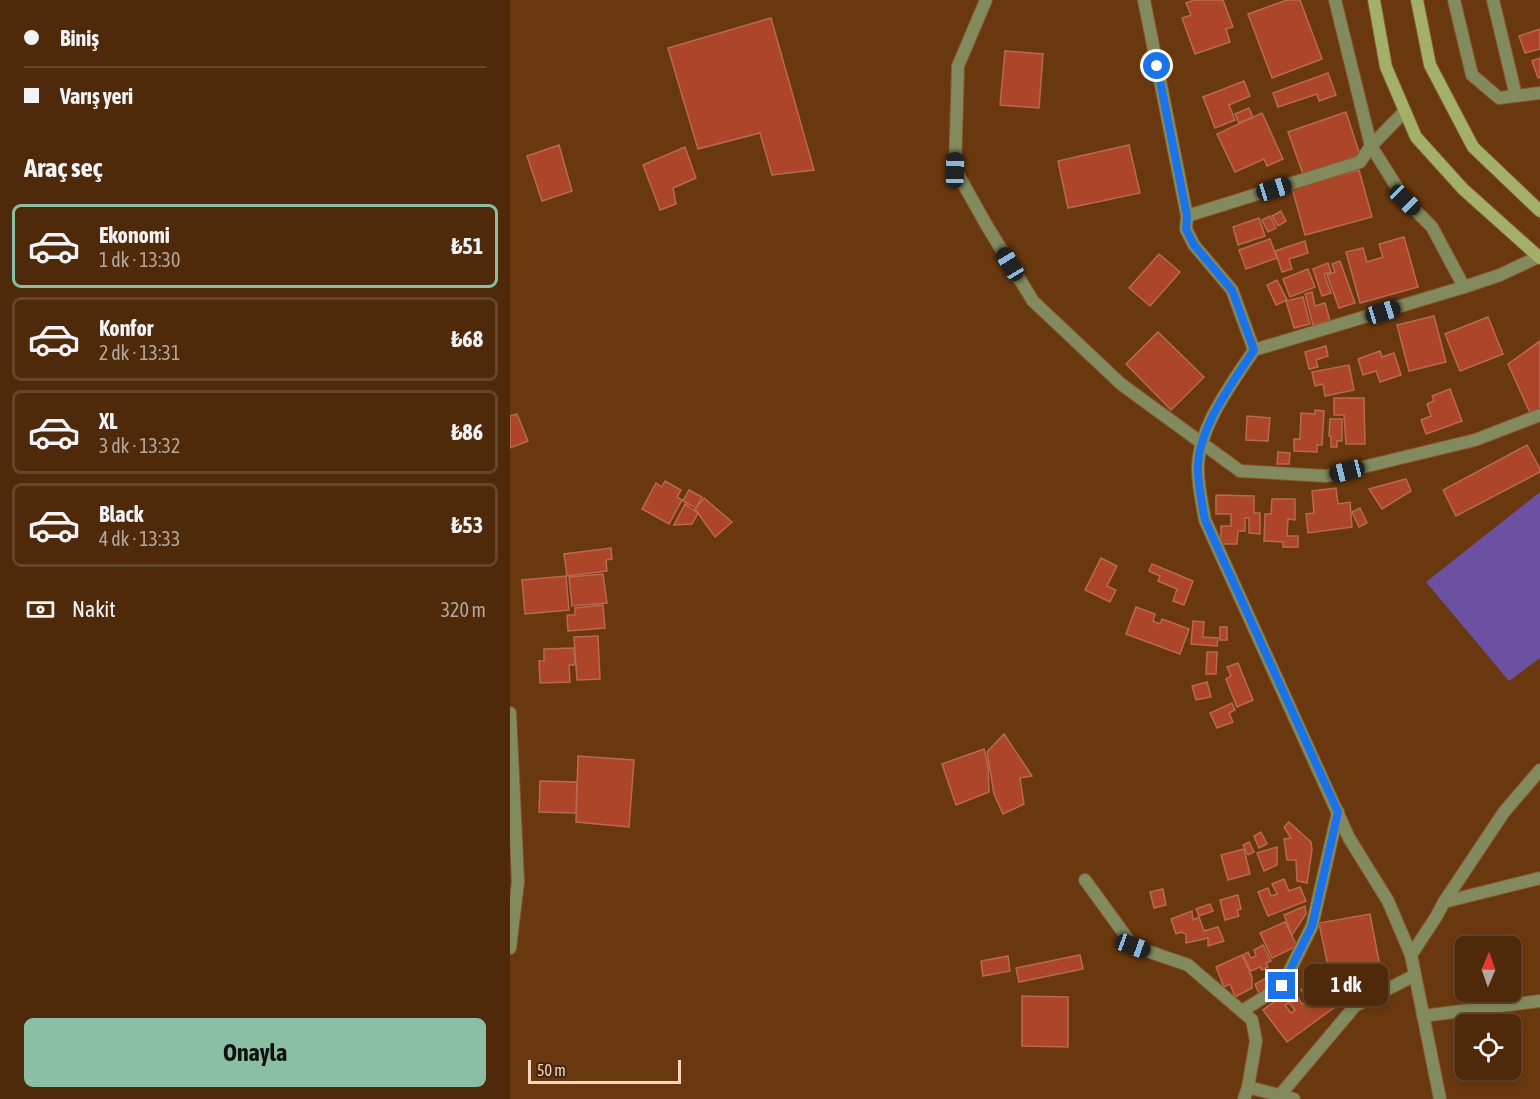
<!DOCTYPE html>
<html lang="tr">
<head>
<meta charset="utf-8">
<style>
  body { margin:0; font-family:"Asap Condensed",sans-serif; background:#593618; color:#f1f3f6; height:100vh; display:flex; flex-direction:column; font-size:22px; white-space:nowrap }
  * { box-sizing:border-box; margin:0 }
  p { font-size:20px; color:#b3a79c }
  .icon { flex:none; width:33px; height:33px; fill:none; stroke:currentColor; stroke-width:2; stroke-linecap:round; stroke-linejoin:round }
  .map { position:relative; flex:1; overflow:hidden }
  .panel { display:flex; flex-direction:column; background:#4f2a0a; width:510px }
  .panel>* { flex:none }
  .hud { display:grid; align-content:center; height:132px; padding:0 24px; background:#4f2a0a }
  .needle { width:39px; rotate:2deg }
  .buttons { position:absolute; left:945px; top:936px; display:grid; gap:12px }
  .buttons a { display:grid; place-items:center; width:66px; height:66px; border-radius:9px; background:#4f2a0a; box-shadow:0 3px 9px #0003,0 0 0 2px #66462b; font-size:30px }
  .scale { position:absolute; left:18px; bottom:15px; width:153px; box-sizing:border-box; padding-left:6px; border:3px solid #fad5bb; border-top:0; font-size:16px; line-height:21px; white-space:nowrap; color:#fad5bb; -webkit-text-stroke:4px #41250f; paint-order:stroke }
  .end { position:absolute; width:27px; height:27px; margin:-14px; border:8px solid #1a73e8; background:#fff; box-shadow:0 0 0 3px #fff }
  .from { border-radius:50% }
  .bubble { position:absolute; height:42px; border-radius:9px; background:#4f2a0a; box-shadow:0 3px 9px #0003,0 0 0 2px #66462b; font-size:20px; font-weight:700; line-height:42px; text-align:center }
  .car { position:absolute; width:18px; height:36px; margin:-18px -9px; border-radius:8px; box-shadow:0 0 4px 2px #0007; background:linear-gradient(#222 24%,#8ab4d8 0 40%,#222 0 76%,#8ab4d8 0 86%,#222 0) }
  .hud b { display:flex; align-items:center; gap:21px; height:57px; font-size:22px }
  .hud b+b { border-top:2px solid #66462b }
  .hud i { width:15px; height:15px; background:#f1f3f6 }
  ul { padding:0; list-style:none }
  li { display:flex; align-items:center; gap:18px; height:84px; margin:0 12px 9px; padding:0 12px; border:3px solid #66462b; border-radius:9px }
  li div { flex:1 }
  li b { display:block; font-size:22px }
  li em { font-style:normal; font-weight:700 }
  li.active { border-color:#8abfa5 }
  li>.icon { width:54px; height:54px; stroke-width:1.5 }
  h2 { padding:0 24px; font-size:27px; line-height:72px }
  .pay { display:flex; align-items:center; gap:15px; height:66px; padding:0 24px; font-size:22px }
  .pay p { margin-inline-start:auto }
  .primary-button { display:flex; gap:12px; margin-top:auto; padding:12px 24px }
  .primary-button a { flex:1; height:69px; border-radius:9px; background:#8abfa5; color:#111; font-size:24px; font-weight:700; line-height:69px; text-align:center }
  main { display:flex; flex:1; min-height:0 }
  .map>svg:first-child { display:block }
  .green { fill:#6c51a3 }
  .building { fill:#ad4628; stroke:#b96952; stroke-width:1.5 }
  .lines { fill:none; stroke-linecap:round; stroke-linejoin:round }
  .street-casing { stroke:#865731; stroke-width:14 }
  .secondary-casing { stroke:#865731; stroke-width:14 }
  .street { stroke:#838b5e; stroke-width:12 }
  .secondary { stroke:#a4b068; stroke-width:12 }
  .route { stroke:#1a73e8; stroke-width:8 }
</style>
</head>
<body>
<main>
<section class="panel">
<div class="hud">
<b><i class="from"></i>Biniş</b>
<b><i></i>Varış yeri</b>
</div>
<h2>Araç seç</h2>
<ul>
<li class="active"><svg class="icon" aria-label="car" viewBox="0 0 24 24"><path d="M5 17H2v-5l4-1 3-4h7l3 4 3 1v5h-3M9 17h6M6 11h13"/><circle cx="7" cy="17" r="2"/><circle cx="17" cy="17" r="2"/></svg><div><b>Ekonomi</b><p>1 dk · 13:30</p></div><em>₺51</em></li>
<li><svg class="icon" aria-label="car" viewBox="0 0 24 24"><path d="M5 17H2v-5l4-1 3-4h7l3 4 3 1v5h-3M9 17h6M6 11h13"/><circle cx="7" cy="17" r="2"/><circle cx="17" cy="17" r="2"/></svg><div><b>Konfor</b><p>2 dk · 13:31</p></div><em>₺68</em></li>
<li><svg class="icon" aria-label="car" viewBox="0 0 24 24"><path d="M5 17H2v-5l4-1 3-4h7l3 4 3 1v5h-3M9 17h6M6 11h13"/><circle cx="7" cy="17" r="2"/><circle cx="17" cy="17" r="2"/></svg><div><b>XL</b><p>3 dk · 13:32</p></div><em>₺86</em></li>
<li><svg class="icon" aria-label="car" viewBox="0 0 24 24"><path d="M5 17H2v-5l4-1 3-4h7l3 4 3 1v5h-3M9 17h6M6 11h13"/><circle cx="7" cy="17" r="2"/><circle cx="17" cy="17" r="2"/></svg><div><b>Black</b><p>4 dk · 13:33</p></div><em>₺53</em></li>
</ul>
<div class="pay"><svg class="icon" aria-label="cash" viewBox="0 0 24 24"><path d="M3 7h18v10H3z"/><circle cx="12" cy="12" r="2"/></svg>Nakit<p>320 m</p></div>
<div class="primary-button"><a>Onayla</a></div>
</section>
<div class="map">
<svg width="1030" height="1099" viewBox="0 0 1030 1099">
  <rect width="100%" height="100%" fill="#69380e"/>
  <polygon class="green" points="1030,492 1030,658 999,681 916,582"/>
  <g class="building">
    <polygon points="684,0 713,0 723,27 716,29 720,42 685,54 672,18 681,15 676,3"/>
    <polygon points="777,0 790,0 812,59 762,78 738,14"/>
    <polygon points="261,18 304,170 262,175 250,133 188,149 158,48"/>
    <polygon points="1030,29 1030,49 1015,53 1009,36"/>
    <polygon points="495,51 533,54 529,108 490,105"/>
    <polygon points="1030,58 1030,77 1028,78 1022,61"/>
    <polygon points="818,73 826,95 809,101 807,94 768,107 763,93"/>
    <polygon points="734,81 740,96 719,105 725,120 705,128 693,97"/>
    <polygon points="739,108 743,117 729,123 725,114"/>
    <polygon points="836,112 850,155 793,174 778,132"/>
    <polygon points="752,113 773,159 757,166 754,159 725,172 707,134"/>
    <polygon points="49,145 62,191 32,201 17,156"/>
    <polygon points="619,145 630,193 558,208 548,161"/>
    <polygon points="175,147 186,178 163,188 166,204 150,210 133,165"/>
    <polygon points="849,170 862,217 795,235 782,188"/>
    <polygon points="771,211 776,221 768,226 762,216"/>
    <polygon points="760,216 766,228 758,232 752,220"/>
    <polygon points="749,218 755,236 728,245 723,227"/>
    <polygon points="894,237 908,287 850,303 836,252 853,248 857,262 873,257 869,244"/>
    <polygon points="760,239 767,258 736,269 729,250"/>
    <polygon points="795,241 798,253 779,259 782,269 772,272 765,251"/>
    <polygon points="649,254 670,272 640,306 619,288"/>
    <polygon points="830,261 845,303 829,308 817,275 825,272 822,264"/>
    <polygon points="818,263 821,272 814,274 821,293 812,296 803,269"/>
    <polygon points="798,269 805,287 780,297 773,279"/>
    <polygon points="767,280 777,300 766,305 757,285"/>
    <polygon points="802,292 805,306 815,303 820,321 803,325 795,294"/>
    <polygon points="793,297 800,324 784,328 776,301"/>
    <polygon points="924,316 936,362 899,371 887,325"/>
    <polygon points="978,317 993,354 950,371 935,334"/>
    <polygon points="648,332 694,377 661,410 616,364"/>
    <polygon points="1030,341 1030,410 1021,415 998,364"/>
    <polygon points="816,346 818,356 806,360 808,367 799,369 795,352"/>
    <polygon points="870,351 872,357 884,353 891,375 870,382 866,371 853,375 848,359"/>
    <polygon points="839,365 844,390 815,396 813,384 805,386 802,372"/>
    <polygon points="940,389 952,421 916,434 911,420 921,416 917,404 924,401 922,396"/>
    <polygon points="824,398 854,398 855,444 836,444 834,415 824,415"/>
    <polygon points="805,410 814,411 812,445 807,445 807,452 784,451 784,439 790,439 791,413 805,414"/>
    <polygon points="7,414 18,441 0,448 0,416"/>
    <polygon points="737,416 760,418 758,441 736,440"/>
    <polygon points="820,419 832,419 832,441 827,441 827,447 821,447 821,437 819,436"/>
    <polygon points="1017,445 1030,469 1030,472 946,516 933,490"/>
    <polygon points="768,452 780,453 779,464 767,464"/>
    <polygon points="896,479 901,491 872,509 859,489"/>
    <polygon points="155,481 171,490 167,497 172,500 159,524 132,509 146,483 152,487"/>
    <polygon points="826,488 828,504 840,502 842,527 798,533 796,514 804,513 802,491"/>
    <polygon points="179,490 192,497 186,508 173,501"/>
    <polygon points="706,495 744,496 744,513 750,513 750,534 739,533 739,518 735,518 735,531 728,531 727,544 711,544 711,526 721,526 721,514 706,514"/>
    <polygon points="194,498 222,522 205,537 185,509"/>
    <polygon points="762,499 785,499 785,520 778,519 777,536 788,536 788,547 773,547 773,542 754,541 755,514 761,514"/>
    <polygon points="175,504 188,513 182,524 164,525"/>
    <polygon points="850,508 857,523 849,527 842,512"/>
    <polygon points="101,548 102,559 96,560 97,571 57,576 54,554"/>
    <polygon points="591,558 607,566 597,586 606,590 600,602 575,590"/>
    <polygon points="642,564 683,581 674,605 663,601 667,589 648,581 650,576 639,571"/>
    <polygon points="93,574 97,603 62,606 59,577"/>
    <polygon points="56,576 59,610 15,614 12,580"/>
    <polygon points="93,605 95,628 58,631 57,615 65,615 65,608"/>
    <polygon points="626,607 645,614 643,621 650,624 652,619 679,629 670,654 616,634"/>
    <polygon points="683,621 694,622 693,637 708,638 707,646 681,644"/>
    <rect x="710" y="627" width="7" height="13"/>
    <polygon points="88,636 90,679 67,680 64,637"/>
    <polygon points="64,648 65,665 59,665 60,682 30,683 29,661 34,661 34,649"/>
    <polygon points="697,652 707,652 706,674 696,674"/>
    <polygon points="728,663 743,700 727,707 716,679 721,676 717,667"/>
    <polygon points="697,682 701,697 686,700 682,686"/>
    <polygon points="722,703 725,710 719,713 723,722 707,728 700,713"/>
    <polygon points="494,734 522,776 510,778 514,804 493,814 484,794 477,752"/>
    <polygon points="474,749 478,766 479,792 446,805 432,764"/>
    <polygon points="68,756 124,760 119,827 66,822"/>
    <polygon points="30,781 67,782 66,813 29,812"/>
    <polygon points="779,822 801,842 802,850 797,883 787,881 786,860 777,860 774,839 781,838 774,827"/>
    <polygon points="751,832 757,844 749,848 744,836"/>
    <polygon points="739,842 744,852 738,855 733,845"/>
    <polygon points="767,847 767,865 754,871 747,853"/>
    <polygon points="734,849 740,874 718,880 711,855"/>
    <polygon points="774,879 779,891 790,887 796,901 758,916 748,892 758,888 761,896 767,894 762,884"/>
    <polygon points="653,889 656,905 644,908 640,892"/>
    <polygon points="728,895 731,909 727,910 729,916 715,920 710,900"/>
    <polygon points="700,904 703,911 689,916 686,909"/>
    <polygon points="795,906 796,914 782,935 774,915"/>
    <polygon points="682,911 683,920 689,917 694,931 708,927 714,941 698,946 698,938 676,943 676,934 671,932 666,934 661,919"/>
    <polygon points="860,914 870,967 820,976 809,923"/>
    <polygon points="775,922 787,946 762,958 750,933"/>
    <polygon points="753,945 761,961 756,963 758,967 752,970 750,967 741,971 733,955 738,952 741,958 746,956 744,950"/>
    <polygon points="570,955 573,969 509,982 506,968"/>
    <polygon points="732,955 742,977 742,988 725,997 720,984 714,987 706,967"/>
    <polygon points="498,956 500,971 473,976 471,961"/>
    <polygon points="760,976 765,988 750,996 745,984"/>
    <polygon points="810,976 815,983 810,987 825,1007 777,1042 753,1010 773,995 779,1003 775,1005 781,1013 785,1010 779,1003 788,998 792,1004 798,1000 791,990"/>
    <polygon points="512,996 558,997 558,1047 512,1046"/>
  </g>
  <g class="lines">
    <defs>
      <g id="street">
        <polyline points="476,0 448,66 445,169 477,226 523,301 611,384 730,471 816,476 965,440 1030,415"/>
        <polyline points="634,0 677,216 676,229 684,245 722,290 744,350"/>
        <polyline points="825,0 861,146 895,200 922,227 954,287"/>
        <polyline points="944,0 962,75 989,98 1030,93"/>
        <polyline points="983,0 1006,96"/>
        <polyline points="677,216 850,162 861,146 895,111"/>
        <polyline points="0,713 8,882 0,948"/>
        <polyline points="575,880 623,946 678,965 742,1020 746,1041 738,1087"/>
        <polyline points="934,902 1030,878"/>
        <polyline points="901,955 926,917 934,902 994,812 1030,770"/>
        <polyline points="732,1011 772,986 802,926 828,812"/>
        <polyline points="913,1016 1030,1001"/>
        <polyline points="770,1095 845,1006 905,975"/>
        <polyline points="734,1099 738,1087 784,1099"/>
        <path d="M 930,1099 L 901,955 L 878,901 L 839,838 L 695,520 C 692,503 688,486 688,470 C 687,429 722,383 744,350 L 954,287 L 990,275 L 1028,257"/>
      </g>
      <g id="secondary">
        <polyline points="864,0 876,67 906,137 953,189 1030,258"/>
        <polyline points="907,0 920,65 963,147 1030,211"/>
      </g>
    </defs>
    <use href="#street" class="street-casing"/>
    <use href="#secondary" class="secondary-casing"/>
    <use href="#street" class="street"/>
    <use href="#secondary" class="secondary"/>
  </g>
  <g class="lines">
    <path class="route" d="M 647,66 L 677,216 L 676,229 L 684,245 L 722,290 L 744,350 C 722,383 687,429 688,470 C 688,486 692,503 695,520 L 828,812 L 802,926 L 772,986"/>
  </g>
</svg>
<div class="buttons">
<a><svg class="needle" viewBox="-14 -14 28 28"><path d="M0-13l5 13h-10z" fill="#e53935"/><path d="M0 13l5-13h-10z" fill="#b3a79c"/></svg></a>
<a><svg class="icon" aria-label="locate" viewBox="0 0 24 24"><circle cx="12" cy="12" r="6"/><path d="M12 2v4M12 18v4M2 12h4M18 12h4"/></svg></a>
</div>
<div class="scale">50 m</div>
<i class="end from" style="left:647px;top:66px"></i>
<i class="end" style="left:772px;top:986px"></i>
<div class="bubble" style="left:794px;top:964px;width:84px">1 dk</div>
<i class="car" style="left:445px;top:170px;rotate:1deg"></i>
<i class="car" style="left:764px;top:189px;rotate:73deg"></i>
<i class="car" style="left:895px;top:200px;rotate:135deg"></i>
<i class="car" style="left:500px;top:264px;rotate:329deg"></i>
<i class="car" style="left:873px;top:312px;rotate:73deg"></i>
<i class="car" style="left:837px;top:471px;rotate:256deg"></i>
<i class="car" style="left:623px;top:946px;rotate:110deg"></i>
</div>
</main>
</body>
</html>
